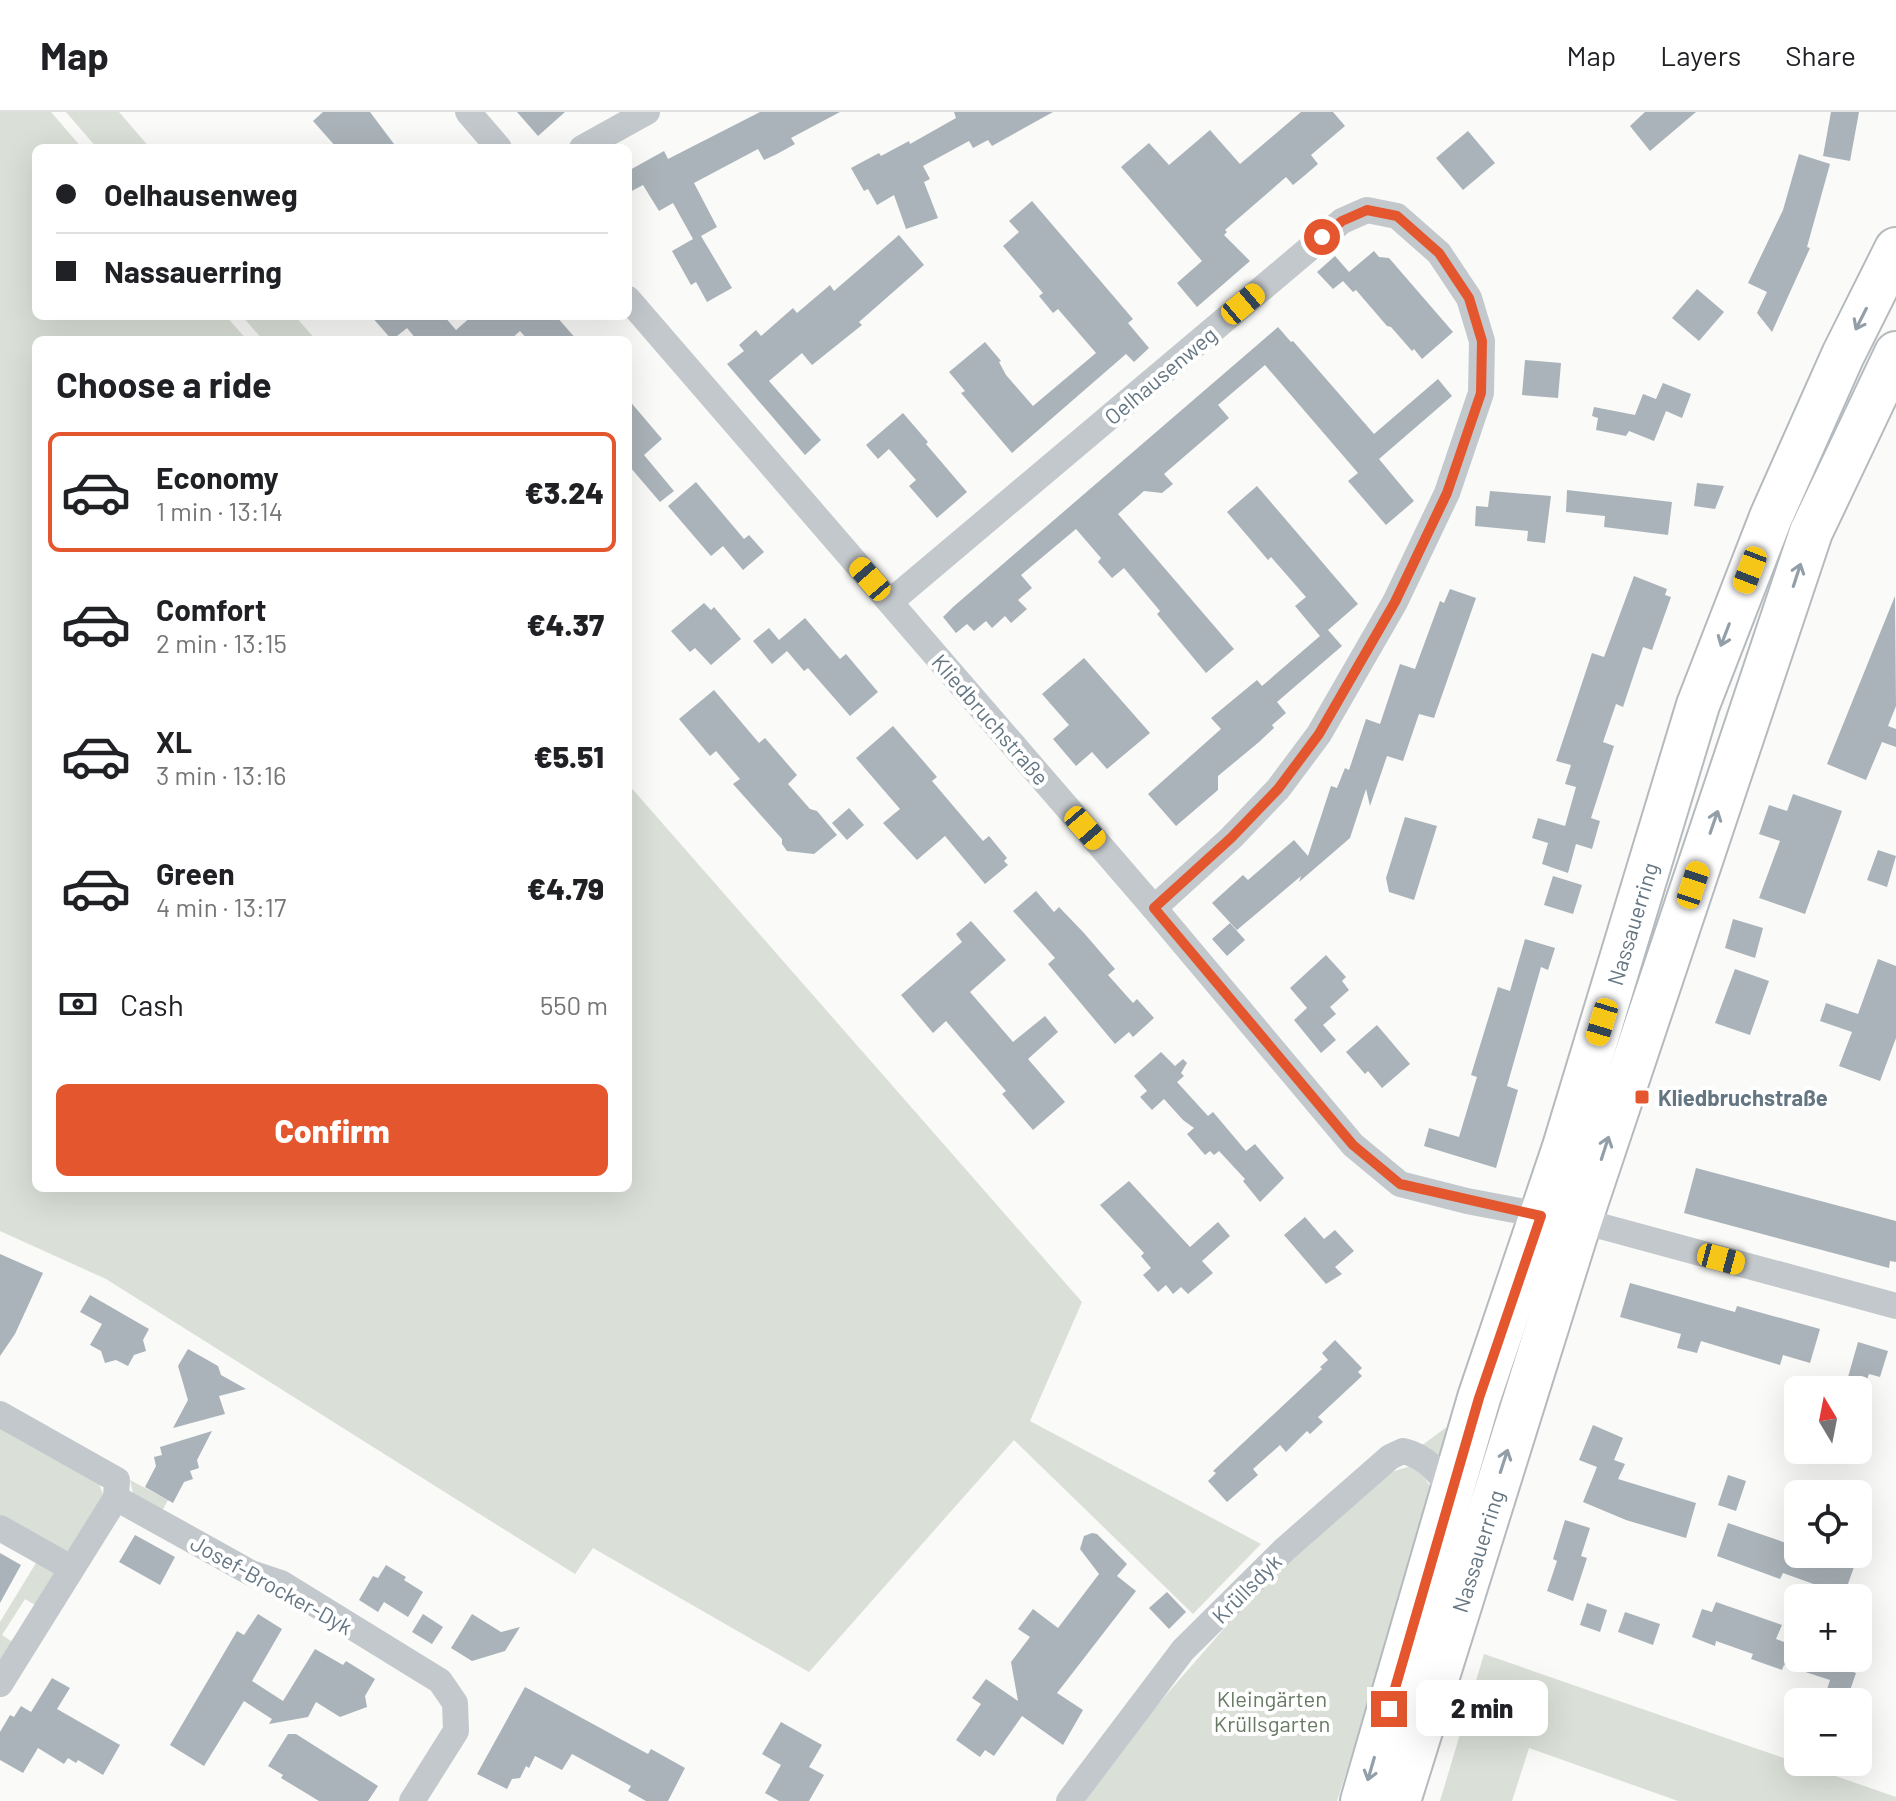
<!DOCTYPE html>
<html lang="en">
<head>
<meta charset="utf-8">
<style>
  body { margin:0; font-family:Barlow,sans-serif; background:#f6f6f6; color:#202124; height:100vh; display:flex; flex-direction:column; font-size:30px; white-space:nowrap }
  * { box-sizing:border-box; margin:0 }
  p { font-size:26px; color:#757577 }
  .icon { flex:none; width:44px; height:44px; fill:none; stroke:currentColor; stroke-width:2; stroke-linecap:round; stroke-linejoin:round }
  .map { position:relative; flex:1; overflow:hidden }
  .details { position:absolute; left:32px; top:224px; width:600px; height:856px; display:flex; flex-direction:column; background:#fff; border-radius:12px; box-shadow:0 8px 32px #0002 }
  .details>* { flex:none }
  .banner { position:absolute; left:32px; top:32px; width:600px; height:176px; border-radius:12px; box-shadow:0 8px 32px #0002; display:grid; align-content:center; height:176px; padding:0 24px; background:#fff }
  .needle { width:52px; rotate:350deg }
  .tools { position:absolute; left:1784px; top:1264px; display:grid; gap:16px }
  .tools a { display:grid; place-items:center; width:88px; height:88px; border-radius:12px; background:#fff; box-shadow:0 8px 32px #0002; font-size:40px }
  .end { position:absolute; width:36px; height:36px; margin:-18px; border:10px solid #e4572e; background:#fff; box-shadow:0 0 0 4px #fff }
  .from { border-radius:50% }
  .bubble { position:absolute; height:56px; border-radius:12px; background:#fff; box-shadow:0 8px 32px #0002; font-size:26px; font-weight:800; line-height:56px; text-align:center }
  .car { position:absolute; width:24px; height:48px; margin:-24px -12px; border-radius:10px; box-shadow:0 0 6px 2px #0007; background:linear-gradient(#f5c518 24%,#345 0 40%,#f5c518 0 76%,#345 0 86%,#f5c518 0) }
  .banner b { display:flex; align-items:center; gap:28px; height:76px; font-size:30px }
  .banner b+b { border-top:2px solid #e0e0e0 }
  .banner i { width:20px; height:20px; background:#202124 }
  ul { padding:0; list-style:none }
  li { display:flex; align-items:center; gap:24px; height:120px; margin:0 16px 12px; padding:0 8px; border:4px solid transparent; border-radius:12px }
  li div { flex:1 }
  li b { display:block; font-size:30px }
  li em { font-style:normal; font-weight:800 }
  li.current { border-color:#e4572e }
  li>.icon { width:72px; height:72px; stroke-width:1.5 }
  h2 { padding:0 24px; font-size:36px; line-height:96px }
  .pay { display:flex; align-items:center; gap:20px; height:88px; padding:0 24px; font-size:30px }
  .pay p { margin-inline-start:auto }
  .cta { display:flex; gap:16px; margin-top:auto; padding:16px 24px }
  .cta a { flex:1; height:92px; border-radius:12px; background:#e4572e; color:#fff; font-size:32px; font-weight:800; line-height:92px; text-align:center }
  header { display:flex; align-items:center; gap:48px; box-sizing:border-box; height:112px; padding:0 40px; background:#fff; border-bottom:2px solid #e0e0e0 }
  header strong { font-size:38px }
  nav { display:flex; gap:44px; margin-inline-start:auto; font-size:28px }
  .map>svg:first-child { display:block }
  .green { fill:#dadfd7 }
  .building { fill:#aab3b9 }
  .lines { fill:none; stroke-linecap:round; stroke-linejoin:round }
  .primary-casing { stroke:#b5babe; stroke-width:46 }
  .minor { stroke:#c3c8cc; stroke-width:26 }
  .primary { stroke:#fff; stroke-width:42 }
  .oneway { stroke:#939fa8 }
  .route { stroke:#e4572e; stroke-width:10 }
  .poi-dot { fill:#e4572e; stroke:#fff; stroke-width:3 }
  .labels { text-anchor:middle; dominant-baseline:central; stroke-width:8; stroke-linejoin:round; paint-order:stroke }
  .street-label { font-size:22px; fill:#657683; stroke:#fff }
  .poi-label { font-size:22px; font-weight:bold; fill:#657683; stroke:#fff; text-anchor:start }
  .park-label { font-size:22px; fill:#687a64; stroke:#fff }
</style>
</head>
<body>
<header>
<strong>Map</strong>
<nav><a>Map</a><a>Layers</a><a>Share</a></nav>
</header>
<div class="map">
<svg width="1896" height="1689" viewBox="0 0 1896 1689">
  <rect width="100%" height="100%" fill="#fafaf8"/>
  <g class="green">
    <polygon points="0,0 51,0 82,36 36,36 36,204 226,204 247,228 36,228 36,1076 628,1076 628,672 1082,1190 1030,1309 1261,1432 1193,1502 1014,1328 809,1560 593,1436 575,1462 106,1167 0,1119"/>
    <polygon points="66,0 119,0 150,36 97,36"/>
    <polygon points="242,204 295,204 316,228 263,228"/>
    <polygon points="1459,1306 1442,1346 1421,1334"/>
    <polygon points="0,1315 98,1369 104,1385 73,1438 60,1440 0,1411"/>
    <polygon points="1417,1352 1435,1383 1337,1689 1084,1689 1132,1622 1276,1457 1385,1362"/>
    <polygon points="130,1368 168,1388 160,1403 134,1386"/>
    <polygon points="39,1446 56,1456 40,1496 25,1487 2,1523 17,1533 0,1554 0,1510"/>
    <polygon points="1484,1542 1896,1685 1896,1689 1678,1689 1529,1636 1512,1689 1440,1689"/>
  </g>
  <g class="building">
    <polygon points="323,0 370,0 397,36 337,36 313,9"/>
    <polygon points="517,0 565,0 538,24"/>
    <polygon points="760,0 840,0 791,26 795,32 777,42 764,48 758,37 694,71 717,115 701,124 732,176 707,190 696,170 691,173 672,139 693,127 673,91 659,99 643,73 628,81 628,59 664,39 668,47"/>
    <polygon points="954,0 1053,0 992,34 988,28 973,36 969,29 923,54 930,67 924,70 938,106 906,117 894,83 877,93 868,77 864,79 851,56 879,41 881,44 909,29 910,32 956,6"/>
    <polygon points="1301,0 1333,0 1345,14 1311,43 1318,52 1304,64 1293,73 1286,65 1225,118 1227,120 1224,123 1250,149 1197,195 1177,171 1202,149 1121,55 1149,31 1169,53 1210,18 1240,52"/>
    <polygon points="1645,0 1696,0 1650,39 1630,14"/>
    <polygon points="1831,0 1859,0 1850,49 1823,44"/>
    <polygon points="1468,19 1495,51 1463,78 1436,46"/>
    <polygon points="1799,42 1830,52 1807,135 1810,136 1772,220 1757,201 1767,180 1748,171 1783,98"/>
    <polygon points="1032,89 1133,207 1128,211 1149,236 1134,250 1126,242 1012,341 961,281 965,279 949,260 985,230 1001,249 999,250 1006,263 1033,294 1096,241 1058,197 1053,201 1039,184 1043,181 1003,134 1019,120 1009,109"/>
    <polygon points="899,123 924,153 859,210 862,213 812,253 802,241 769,269 821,328 805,343 727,252 744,239 739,233 756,218 761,224 793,196 797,201 830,173 834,179"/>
    <polygon points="1374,139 1379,145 1389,146 1453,220 1422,247 1414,237 1412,239 1391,215 1387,214 1356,178 1353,180 1343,169 1333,177 1317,160 1335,144 1349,160"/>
    <polygon points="1697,177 1724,200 1699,229 1672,206"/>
    <polygon points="371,204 444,204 456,218 472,204 556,204 577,228 528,228 520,219 510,228 417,228 407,216 392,228"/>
    <polygon points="1278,215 1291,230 1293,229 1374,322 1438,267 1452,284 1379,347 1414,389 1386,413 1348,369 1358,361 1265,253 1218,293 1229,306 1164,362 1173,372 1162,381 1144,379 1118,402 1234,537 1206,561 1157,502 1160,499 1124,456 1112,466 1098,450 1101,446 1076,417 1021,463 1032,476 1018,488 1027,497 1011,511 1005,504 992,516 986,509 974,519 967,512 956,521 943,505 953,495"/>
    <polygon points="1525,248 1561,251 1558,286 1522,283"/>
    <polygon points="1663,271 1691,282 1682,306 1666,299 1654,329 1629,319 1626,324 1596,318 1598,306 1592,304 1594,295 1635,303 1643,282 1656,287"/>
    <polygon points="628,287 662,327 644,343 674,379 660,390 630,355 628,356"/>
    <polygon points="903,301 928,330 926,332 967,380 937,406 909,374 916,368 889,337 878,347 866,333"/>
    <polygon points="696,370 744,427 749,423 764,440 743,458 723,434 711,444 668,394"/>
    <polygon points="1697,371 1724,374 1715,397 1694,394"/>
    <polygon points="1257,374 1358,492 1328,518 1342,534 1277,590 1286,601 1272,613 1274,616 1259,630 1218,664 1218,678 1176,714 1148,682 1221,617 1211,606 1257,568 1262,574 1320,524 1295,494 1306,485 1271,445 1268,448 1227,400"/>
    <polygon points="1567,378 1672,390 1668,423 1604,415 1605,404 1566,400"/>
    <polygon points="1490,379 1551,384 1545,431 1527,429 1528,419 1475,414 1476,394 1488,395"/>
    <polygon points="1634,464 1667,477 1665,483 1671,485 1652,538 1643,535 1623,595 1616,592 1603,630 1614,634 1591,706 1600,709 1592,737 1576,732 1568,761 1542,752 1548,731 1532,726 1538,706 1565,714 1576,675 1565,672 1571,653 1556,649 1592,541 1604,545"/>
    <polygon points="1450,477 1476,486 1434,606 1419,602 1403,649 1387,644 1370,694 1366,677 1350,726 1299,770 1301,764 1237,818 1212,791 1243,763 1248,768 1294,728 1308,744 1331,674 1337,676 1345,656 1349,658 1366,607 1380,612 1400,552 1415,557 1440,489 1444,491"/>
    <polygon points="1895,484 1896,594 1888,614 1896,617 1896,635 1882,630 1866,668 1827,652"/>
    <polygon points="704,491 711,498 714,495 741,527 711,553 695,536 690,540 671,519"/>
    <polygon points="805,506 840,547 846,542 878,580 850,604 808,556 804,559 787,539 772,552 753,529 769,516 779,528"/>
    <polygon points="1084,546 1150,621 1107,657 1092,640 1076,654 1053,627 1069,613 1042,582"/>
    <polygon points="714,578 759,631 765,626 790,655 797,663 788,672 810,697 817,699 837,723 814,742 787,739 782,732 782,727 733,672 740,667 716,639 710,644 679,607"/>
    <polygon points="893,614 937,665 932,669 983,729 989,724 1007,746 1004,749 1008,753 985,772 945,724 917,748 883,711 900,697 856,646"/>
    <polygon points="1793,682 1842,699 1805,802 1759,786 1780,729 1759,722 1769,693 1787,699"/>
    <polygon points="849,696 864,713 847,728 832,711"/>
    <polygon points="1405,705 1437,714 1414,788 1389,780 1386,766"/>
    <polygon points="1878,738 1896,744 1887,775 1867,768"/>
    <polygon points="1553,764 1582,773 1573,802 1544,793"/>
    <polygon points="1036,779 1054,800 1059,795 1084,821 1115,857 1108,863 1133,891 1137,887 1154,906 1133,925 1129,920 1115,932 1048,852 1055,846 1013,799"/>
    <polygon points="1733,807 1763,816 1755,846 1725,836"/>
    <polygon points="971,809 1006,848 970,880 1013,930 1045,904 1058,920 1028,947 1065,990 1033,1018 1002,982 1006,979 946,909 933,921 901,883 962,830 956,822"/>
    <polygon points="1230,811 1245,828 1227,844 1212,827"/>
    <polygon points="1525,827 1555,836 1548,858 1541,855 1507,974 1518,978 1496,1056 1424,1034 1429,1016 1459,1025 1477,965 1471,963 1498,875 1510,879"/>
    <polygon points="1326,843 1346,865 1342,869 1349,878 1330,895 1336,902 1323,913 1336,928 1321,941 1294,908 1307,896 1290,876"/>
    <polygon points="1878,847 1896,854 1896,926 1880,969 1839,954 1852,920 1820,909 1826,891 1858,902"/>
    <polygon points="1735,857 1769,869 1750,923 1715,911"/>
    <polygon points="1377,913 1410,952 1382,976 1368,959 1365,962 1346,940"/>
    <polygon points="1161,940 1175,954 1183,947 1187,951 1181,961 1184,964 1177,970 1208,1004 1213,1000 1246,1039 1255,1032 1284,1066 1260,1090 1243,1069 1245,1067 1219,1039 1214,1043 1210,1039 1205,1043 1187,1022 1194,1016 1183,1008 1164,987 1152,998 1140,985 1147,979 1134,964"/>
    <polygon points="1696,1056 1896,1109 1896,1150 1890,1149 1889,1156 1684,1101"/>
    <polygon points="1129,1069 1190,1135 1218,1110 1230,1124 1202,1149 1213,1161 1188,1182 1181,1175 1173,1182 1166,1173 1158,1180 1143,1163 1151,1156 1141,1144 1144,1141 1100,1093"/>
    <polygon points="1305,1105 1324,1127 1335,1118 1354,1139 1335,1155 1342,1162 1326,1172 1284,1123"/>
    <polygon points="0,1142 43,1161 15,1222 0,1244"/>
    <polygon points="1630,1171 1735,1200 1737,1194 1820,1217 1810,1251 1783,1243 1780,1253 1701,1229 1697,1241 1677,1236 1681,1222 1620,1205"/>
    <polygon points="90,1183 149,1217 143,1228 146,1239 134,1243 128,1254 116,1248 105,1251 101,1239 90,1233 102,1212 80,1200"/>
    <polygon points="1335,1228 1362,1256 1358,1260 1362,1264 1318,1305 1323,1310 1310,1322 1307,1319 1286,1340 1280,1333 1253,1357 1258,1363 1227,1390 1208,1369 1216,1361 1213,1359 1322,1257 1320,1255 1328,1248 1322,1241"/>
    <polygon points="1858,1230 1888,1239 1880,1265 1869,1262 1866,1270 1848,1265"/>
    <polygon points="188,1237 218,1254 221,1263 246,1277 219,1284 225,1302 173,1316 188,1288 178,1254"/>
    <polygon points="1593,1313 1623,1326 1614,1348 1625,1352 1618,1367 1696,1391 1686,1426 1626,1408 1583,1390 1597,1355 1579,1348"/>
    <polygon points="212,1319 197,1348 199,1356 190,1359 193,1367 184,1370 173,1391 145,1375 156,1354 154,1345 162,1343 160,1335"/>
    <polygon points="1728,1363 1746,1369 1736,1399 1718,1393"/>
    <polygon points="1565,1408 1590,1416 1581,1444 1587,1446 1573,1489 1547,1479 1557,1449 1553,1447"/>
    <polygon points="1728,1411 1798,1435 1798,1442 1817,1442 1854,1455 1844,1483 1783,1461 1780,1467 1717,1444"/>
    <polygon points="1092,1421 1097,1422 1127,1452 1117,1464 1136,1479 1057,1581 1083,1598 1063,1633 1022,1604 994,1644 985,1638 980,1645 956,1628 981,1592 972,1586 986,1567 1018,1589 1011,1550 1030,1525 1018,1517 1033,1497 1058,1516 1099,1462 1080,1437 1084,1424"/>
    <polygon points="135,1423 175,1445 160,1473 119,1450"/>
    <polygon points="0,1441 21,1453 0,1491"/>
    <polygon points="386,1453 406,1465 404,1468 423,1480 408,1505 384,1490 378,1500 359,1488 373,1464 378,1466"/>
    <polygon points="1167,1480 1186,1500 1169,1517 1149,1496"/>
    <polygon points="1716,1490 1782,1513 1776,1527 1798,1535 1798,1546 1839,1546 1836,1554 1856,1561 1846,1590 1823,1590 1830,1568 1784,1553 1782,1558 1751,1547 1753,1542 1716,1529 1715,1534 1692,1525 1702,1497 1712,1500"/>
    <polygon points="1587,1491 1607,1498 1600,1520 1580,1513"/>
    <polygon points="1625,1500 1660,1512 1653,1533 1618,1520"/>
    <polygon points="258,1502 282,1517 252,1569 283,1589 315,1537 343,1553 346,1549 375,1567 365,1584 367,1595 340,1605 316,1590 308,1605 269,1612 272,1607 244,1589 204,1654 170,1633 237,1519 244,1523"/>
    <polygon points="423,1502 443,1515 432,1532 412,1520"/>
    <polygon points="472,1502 501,1520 520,1515 505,1539 472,1549 451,1536"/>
    <polygon points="52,1566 70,1576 57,1597 120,1633 103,1663 78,1648 76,1651 68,1646 64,1652 38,1636 23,1661 0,1648 0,1620 10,1603 14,1605 21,1594 31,1600"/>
    <polygon points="525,1575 648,1642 651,1637 685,1656 668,1689 646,1689 628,1679 631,1674 572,1642 562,1658 535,1644 529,1656 526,1654 520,1666 512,1667 507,1677 477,1662"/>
    <polygon points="781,1610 822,1633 809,1655 824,1663 809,1689 779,1689 765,1681 781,1653 762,1642"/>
    <polygon points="288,1622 296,1622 378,1674 368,1689 319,1689 281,1666 283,1663 268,1654"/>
  </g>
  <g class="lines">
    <defs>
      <g id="primary">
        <path id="s1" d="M 1362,1689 L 1479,1286 L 1564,1035 L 1698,593 L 1771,405 L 1843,243 L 1896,137"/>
        <path id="s2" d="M 1399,1689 L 1580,1110 L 1811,420 L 1896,241"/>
      </g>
    </defs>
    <use href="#primary" class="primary-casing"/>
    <g class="minor">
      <polyline points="468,0 499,36"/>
      <polyline points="582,36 647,0"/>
      <polyline points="628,187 1154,796 1353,1033 1400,1072 1467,1089 1604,1115 1896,1194"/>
      <polyline points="890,490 1342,109 1367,98 1397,104 1439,141 1469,186 1482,229 1481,281 1447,381 1395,490 1319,622 1278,677 1231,726 1154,796"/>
      <polyline points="0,1302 117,1368 116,1386 251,1461 281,1471 440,1569 455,1591 456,1619 412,1689"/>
      <polyline points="0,1416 71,1456"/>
      <polyline points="0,1572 116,1386"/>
      <path d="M 1069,1689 L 1183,1538 L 1285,1437 L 1390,1345 L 1403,1339 C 1425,1344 1442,1361 1451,1382"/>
    </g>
    <use href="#primary" class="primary"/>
  </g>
  <defs><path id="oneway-shaft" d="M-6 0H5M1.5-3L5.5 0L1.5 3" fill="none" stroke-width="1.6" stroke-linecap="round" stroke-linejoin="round" transform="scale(2)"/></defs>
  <g class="oneway">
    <use href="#oneway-shaft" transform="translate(1861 207) rotate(117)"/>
    <use href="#oneway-shaft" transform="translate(1797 463) rotate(-72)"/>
    <use href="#oneway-shaft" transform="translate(1725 523) rotate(111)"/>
    <use href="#oneway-shaft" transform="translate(1714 710) rotate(-71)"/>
    <use href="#oneway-shaft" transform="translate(1605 1036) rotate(-72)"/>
    <use href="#oneway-shaft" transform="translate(1504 1349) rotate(-72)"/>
    <use href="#oneway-shaft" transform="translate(1371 1657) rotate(106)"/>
  </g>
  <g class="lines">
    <polyline class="route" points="1322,125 1342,109 1367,98 1397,104 1439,141 1469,186 1482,229 1481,281 1447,381 1395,490 1319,622 1278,677 1231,726 1154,796 1353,1033 1400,1072 1541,1104 1479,1286 1389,1597"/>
  </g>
  <rect class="poi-dot" x="1634" y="977" width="16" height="16" rx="4"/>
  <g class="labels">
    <g class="street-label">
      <text transform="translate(1160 263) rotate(-40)">Oelhausenweg</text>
      <text transform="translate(991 607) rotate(49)">Kliedbruchstraße</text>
      <text stroke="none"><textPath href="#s1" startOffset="918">Nassauerring</textPath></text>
      <text stroke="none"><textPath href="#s2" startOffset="262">Nassauerring</textPath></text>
      <text transform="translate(272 1472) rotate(29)">Josef-Brocker-Dyk</text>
      <text transform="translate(1246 1476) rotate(-45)">Krüllsdyk</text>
    </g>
    <g class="poi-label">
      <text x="1658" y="985">Kliedbruchstraße</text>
    </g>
    <g class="park-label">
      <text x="1272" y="1586">Kleingärten<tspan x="1272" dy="25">Krüllsgarten</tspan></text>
    </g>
  </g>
</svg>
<div class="tools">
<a><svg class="needle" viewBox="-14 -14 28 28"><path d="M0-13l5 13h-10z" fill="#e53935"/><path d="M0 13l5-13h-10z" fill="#757577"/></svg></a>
<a><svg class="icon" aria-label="locate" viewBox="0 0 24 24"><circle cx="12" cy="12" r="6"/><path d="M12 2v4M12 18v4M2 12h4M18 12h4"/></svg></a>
<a>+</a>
<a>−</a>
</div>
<i class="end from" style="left:1322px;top:125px"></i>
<i class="end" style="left:1389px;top:1597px"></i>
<div class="bubble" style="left:1416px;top:1568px;width:132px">2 min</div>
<i class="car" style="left:1243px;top:192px;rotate:50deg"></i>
<i class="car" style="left:1750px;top:458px;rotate:201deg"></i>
<i class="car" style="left:870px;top:467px;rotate:319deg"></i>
<i class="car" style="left:1085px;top:716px;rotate:139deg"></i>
<i class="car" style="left:1693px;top:773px;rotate:18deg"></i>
<i class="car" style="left:1602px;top:910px;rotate:197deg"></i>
<i class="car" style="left:1721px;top:1147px;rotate:105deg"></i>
<div class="banner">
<b><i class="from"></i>Oelhausenweg</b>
<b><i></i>Nassauerring</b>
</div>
<section class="details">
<h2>Choose a ride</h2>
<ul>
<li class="current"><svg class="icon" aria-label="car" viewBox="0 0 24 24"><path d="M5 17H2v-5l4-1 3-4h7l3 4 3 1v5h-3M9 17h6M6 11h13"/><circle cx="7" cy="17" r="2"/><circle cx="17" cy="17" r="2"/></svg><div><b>Economy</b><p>1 min · 13:14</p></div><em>€3.24</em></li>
<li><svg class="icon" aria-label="car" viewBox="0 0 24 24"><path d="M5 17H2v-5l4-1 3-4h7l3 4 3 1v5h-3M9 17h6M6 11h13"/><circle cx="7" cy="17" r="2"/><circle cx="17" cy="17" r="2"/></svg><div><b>Comfort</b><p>2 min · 13:15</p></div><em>€4.37</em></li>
<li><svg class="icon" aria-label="car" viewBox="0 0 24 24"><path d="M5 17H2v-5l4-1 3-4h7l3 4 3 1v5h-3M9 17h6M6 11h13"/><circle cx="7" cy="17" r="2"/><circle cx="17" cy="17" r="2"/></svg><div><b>XL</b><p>3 min · 13:16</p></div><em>€5.51</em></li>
<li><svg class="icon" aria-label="car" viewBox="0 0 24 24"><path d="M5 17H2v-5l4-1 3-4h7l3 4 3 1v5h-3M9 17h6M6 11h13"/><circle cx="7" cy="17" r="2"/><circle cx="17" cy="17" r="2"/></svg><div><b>Green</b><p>4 min · 13:17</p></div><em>€4.79</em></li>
</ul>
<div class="pay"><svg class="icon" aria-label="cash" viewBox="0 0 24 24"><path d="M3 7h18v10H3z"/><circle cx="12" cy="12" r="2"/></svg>Cash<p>550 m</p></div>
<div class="cta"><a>Confirm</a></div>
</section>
</div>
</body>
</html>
